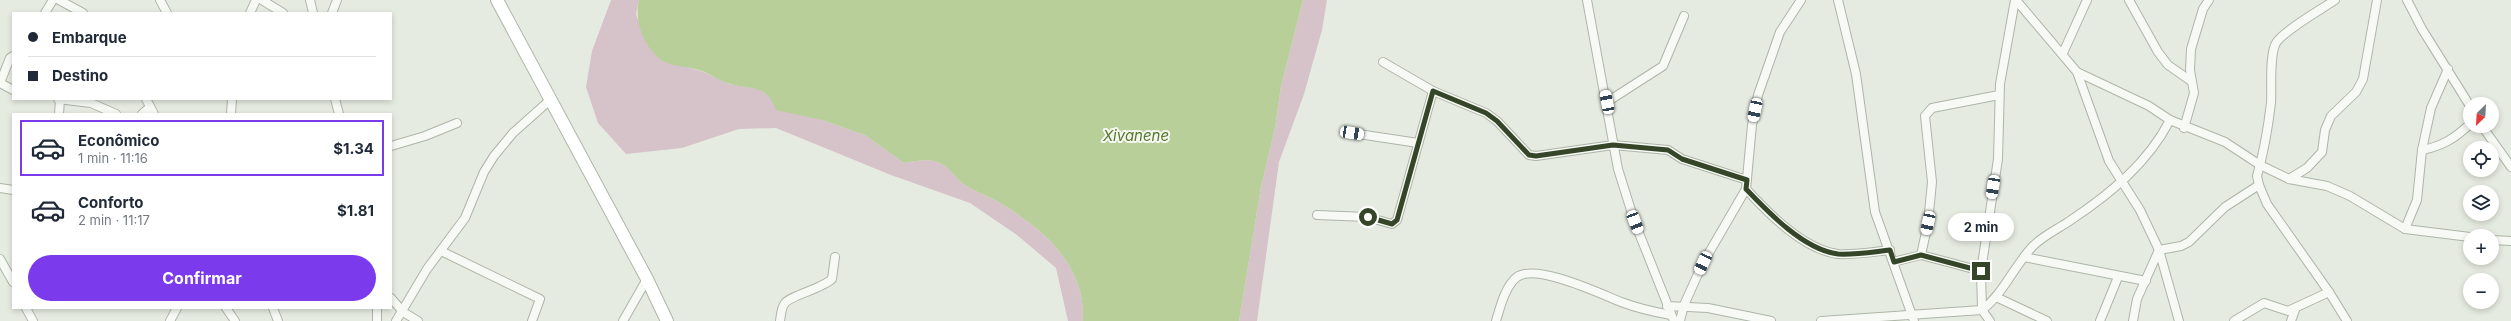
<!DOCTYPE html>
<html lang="pt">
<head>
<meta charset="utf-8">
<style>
  body { margin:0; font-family:Inter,sans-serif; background:#f6f6f7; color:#1f2937; height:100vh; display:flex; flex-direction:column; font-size:15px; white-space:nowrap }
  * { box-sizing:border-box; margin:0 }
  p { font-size:13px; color:#747a83 }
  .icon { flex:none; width:22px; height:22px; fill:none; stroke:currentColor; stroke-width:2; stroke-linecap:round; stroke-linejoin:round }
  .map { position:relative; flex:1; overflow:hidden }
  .details { position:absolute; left:12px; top:113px; width:380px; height:196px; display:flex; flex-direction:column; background:#fff; border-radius:0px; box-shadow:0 2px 6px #0003 }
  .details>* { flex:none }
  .hud { position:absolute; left:12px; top:12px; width:380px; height:88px; border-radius:0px; box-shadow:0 2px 6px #0003; display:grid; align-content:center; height:88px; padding:0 16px; background:#fff }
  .needle { width:26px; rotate:205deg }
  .controls { position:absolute; left:2463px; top:97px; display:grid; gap:8px }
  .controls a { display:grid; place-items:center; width:36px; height:36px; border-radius:50%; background:#fff; box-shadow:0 2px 6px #0003; font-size:20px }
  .end { position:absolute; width:18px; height:18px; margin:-9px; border:5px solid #354528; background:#fff; box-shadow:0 0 0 2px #fff }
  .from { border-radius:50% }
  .bubble { position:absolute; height:28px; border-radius:14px; background:#fff; box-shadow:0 2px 6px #0003; font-size:13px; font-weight:700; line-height:28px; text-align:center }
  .car { position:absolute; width:12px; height:24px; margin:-12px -6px; border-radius:5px; box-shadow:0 0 3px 1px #0007; background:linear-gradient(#fff 24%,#345 0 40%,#fff 0 76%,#345 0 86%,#fff 0) }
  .hud b { display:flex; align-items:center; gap:14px; height:38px; font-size:15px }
  .hud b+b { border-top:1px solid #e0e1e3 }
  .hud i { width:10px; height:10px; background:#1f2937 }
  ul { padding:7px 0 0; list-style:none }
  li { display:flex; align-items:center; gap:12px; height:56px; margin:0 8px 6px; padding:0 8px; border:2px solid transparent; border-radius:0px }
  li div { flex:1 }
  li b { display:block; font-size:15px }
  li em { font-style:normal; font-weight:700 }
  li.current { border-color:#7c3aed }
  li>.icon { width:36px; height:36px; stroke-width:1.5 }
  .primary-button { display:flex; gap:8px; margin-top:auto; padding:8px 16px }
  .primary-button a { flex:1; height:46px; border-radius:24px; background:#7c3aed; color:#fff; font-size:16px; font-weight:700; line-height:46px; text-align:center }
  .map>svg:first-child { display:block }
  .green { fill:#d6c2c9 }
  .water { fill:#b8cf99 }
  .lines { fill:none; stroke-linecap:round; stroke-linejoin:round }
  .minor-casing { stroke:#adb6a6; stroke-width:10 }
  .secondary-casing { stroke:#adb6a6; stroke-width:14 }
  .minor { stroke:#f7f9f5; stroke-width:8 }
  .secondary { stroke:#fff; stroke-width:12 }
  .route { stroke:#354528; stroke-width:5 }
  .labels { text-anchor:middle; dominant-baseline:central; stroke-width:4; stroke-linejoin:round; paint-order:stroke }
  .water-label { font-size:15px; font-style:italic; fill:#55782c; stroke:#f5f8f1 }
</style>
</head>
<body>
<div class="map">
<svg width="2511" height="321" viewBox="0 0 2511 321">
  <rect width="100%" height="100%" fill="#e6ebe1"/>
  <g class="green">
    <path d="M 611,0 L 639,0 L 636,14 L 647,44 L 662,60 L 701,71 L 729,84 L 759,89 L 772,98 L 822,120 L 865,135 L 904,163 C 917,161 933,157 945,166 C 952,171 957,180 965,185 C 974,191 985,195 995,200 C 1041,226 1086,264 1083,321 L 1068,321 L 1056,268 L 1017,235 L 970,203 L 891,175 L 776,128 L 739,129 L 682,148 L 626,154 L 598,123 L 586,87 L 592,51 Z"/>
    <polygon points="1303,0 1327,0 1322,30 1304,94 1279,162 1257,321 1239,321 1261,187 1275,128 1281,86"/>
  </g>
  <path class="water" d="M 639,0 L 1303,0 L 1281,86 L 1275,128 L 1261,187 L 1239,321 L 1083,321 C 1086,264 1041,226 995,200 C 985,195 974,191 965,185 C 957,180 952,171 945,166 C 933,157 917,161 904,163 L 865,135 L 822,120 L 776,110 C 767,84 752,90 730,84 C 720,81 711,75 702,71 C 690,66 671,67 661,60 C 643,46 634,20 639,0 Z"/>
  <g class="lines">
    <defs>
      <g id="minor">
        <polyline points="59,0 83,13"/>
        <polyline points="160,0 167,13"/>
        <polyline points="262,0 283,13"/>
        <polyline points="310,0 313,13"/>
        <polyline points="1587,0 1618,169 1635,223 1674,321"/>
        <polyline points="1838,0 1856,74 1875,212 1914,321"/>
        <polyline points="2016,0 2077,72 2149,106 2170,120 2225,142 2260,165 2289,179 2327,186 2350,196 2405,229 2470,237"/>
        <polyline points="2129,0 2158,52 2168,65 2191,81"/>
        <polyline points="2407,0 2422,29 2470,106"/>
        <polyline points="45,13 53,0"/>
        <polyline points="250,13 256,0"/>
        <polyline points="332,13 337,0"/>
        <polyline points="2063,53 2087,0"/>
        <polyline points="1383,62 1433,91 1486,113 1497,121 1529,155 1536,156 1613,145 1668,150 1682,159 1747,180"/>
        <polyline points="2077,72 2109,161 2140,210 2159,250 2179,321"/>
        <polyline points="0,83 10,58 13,56"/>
        <polyline points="0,83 13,90"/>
        <polyline points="58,99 91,103 116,114"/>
        <polyline points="146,99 154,114"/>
        <polyline points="335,99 339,114"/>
        <polyline points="1607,102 1663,66 1684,16"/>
        <polyline points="59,114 60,99"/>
        <polyline points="142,114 150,107"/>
        <polyline points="231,114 232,99"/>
        <polyline points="2482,126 2511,167"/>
        <polyline points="2184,128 2194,93 2190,70 2191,49 2203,9 2209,0"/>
        <polyline points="1352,133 1418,143"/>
        <polyline points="391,146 425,136 457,123"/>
        <path d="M 2422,150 C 2443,146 2455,138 2470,124"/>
        <polyline points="2289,179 2307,168 2322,152 2325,130 2331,116 2356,92 2363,79 2377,0"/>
        <polyline points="0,188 13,190"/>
        <path d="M 1746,189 C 1768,213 1804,250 1838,254 C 1855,255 1872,252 1890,250"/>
        <polyline points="1317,215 1367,217 1392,224 1397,220 1433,91"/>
        <polyline points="2405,229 2417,200 2422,150 2431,108 2448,69"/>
        <polyline points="2492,240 2511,241"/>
        <polyline points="2159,250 2181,246 2189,242 2225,207 2259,185"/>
        <polyline points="441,251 540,299 532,321"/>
        <polyline points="1921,255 1928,223 1932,182 1925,116 1932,108 1999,95"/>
        <polyline points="2024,257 2146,281"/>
        <polyline points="0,259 13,282"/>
        <polyline points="1893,262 1921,255 1981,271"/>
        <polyline points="2329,292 2347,321"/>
        <polyline points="1996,297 2047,321"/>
        <polyline points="391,298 403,312 418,321"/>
        <polyline points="1667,306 1708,308 1771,321"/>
        <polyline points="26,308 33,321"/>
        <polyline points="226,308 235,321"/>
        <polyline points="273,308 278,321"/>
        <polyline points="377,308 377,321"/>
        <polyline points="170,321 177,308"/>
        <polyline points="396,321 427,269 465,218 484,172 494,156 513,133 550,100"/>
        <polyline points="623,321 647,279"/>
        <path d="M 780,321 C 781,315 781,308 785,303 C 790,296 821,289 832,279 L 835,257"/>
        <path d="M 1496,321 C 1500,308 1505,286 1517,277 C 1536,263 1601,294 1621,302 C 1637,308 1654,312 1671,315"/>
        <polyline points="1680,321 1684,305 1703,263 1746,189 1752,125 1758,95 1780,32 1801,0"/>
        <path d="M 1821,321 L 1982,310 C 2004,293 2014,266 2033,246 C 2044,235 2058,229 2071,220 C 2110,194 2148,163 2170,120"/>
        <polyline points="1990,321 1982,310 1981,271 1998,159 2000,84 2015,0"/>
        <polyline points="2100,321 2118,277"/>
        <polyline points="2133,321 2137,299 2159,250"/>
        <path d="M 2234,321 L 2264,303 L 2288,311 L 2329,292 L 2267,204 L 2259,185 L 2257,176 C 2264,152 2268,128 2271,103 C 2272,88 2269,55 2276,43 C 2283,31 2322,9 2335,0"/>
        <polyline points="2291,321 2295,310"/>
      </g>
      <polyline id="secondary" points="497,0 647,279 667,321"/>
    </defs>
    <use href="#minor" class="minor-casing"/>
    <use href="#secondary" class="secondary-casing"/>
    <use href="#minor" class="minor"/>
    <use href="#secondary" class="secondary"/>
  </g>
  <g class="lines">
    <path class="route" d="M 1368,217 L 1392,224 L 1397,220 L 1433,91 L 1486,113 L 1497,121 L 1529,155 L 1536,156 L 1613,145 L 1668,150 L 1682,159 L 1747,180 L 1746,189 C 1768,212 1804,250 1838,254 C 1855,255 1872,252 1890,250 L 1894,262 L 1921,255 L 1981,271"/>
  </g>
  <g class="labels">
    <g class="water-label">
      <text x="1136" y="135">Xivanene</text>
    </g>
  </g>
</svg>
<div class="controls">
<a><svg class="needle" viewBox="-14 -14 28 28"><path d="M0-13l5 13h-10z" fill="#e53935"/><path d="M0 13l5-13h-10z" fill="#747a83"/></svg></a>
<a><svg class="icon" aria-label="locate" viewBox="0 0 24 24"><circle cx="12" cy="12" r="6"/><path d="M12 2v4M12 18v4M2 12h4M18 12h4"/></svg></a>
<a><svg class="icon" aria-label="layers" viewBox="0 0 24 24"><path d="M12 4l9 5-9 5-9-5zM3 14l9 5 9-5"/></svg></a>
<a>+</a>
<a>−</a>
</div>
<i class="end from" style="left:1368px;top:217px"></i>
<i class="end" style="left:1981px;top:271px"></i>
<div class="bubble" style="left:1948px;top:213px;width:66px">2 min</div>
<i class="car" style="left:1607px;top:102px;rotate:349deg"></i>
<i class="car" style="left:1755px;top:110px;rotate:192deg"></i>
<i class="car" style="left:1352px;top:133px;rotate:99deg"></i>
<i class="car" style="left:1993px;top:187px;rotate:189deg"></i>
<i class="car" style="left:1635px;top:222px;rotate:159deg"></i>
<i class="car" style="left:1928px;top:223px;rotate:192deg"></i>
<i class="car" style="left:1703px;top:263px;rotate:205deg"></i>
<div class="hud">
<b><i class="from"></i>Embarque</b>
<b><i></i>Destino</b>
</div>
<section class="details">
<ul>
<li class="current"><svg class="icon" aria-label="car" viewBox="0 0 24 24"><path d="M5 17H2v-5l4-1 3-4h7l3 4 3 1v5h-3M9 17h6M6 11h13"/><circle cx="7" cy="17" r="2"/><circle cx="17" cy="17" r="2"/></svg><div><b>Econômico</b><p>1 min · 11:16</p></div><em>$1.34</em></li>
<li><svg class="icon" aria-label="car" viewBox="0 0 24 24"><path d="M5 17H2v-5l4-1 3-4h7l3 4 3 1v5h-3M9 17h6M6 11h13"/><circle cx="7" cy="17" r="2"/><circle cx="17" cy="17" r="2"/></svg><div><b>Conforto</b><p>2 min · 11:17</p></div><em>$1.81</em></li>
</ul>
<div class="primary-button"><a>Confirmar</a></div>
</section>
</div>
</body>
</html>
